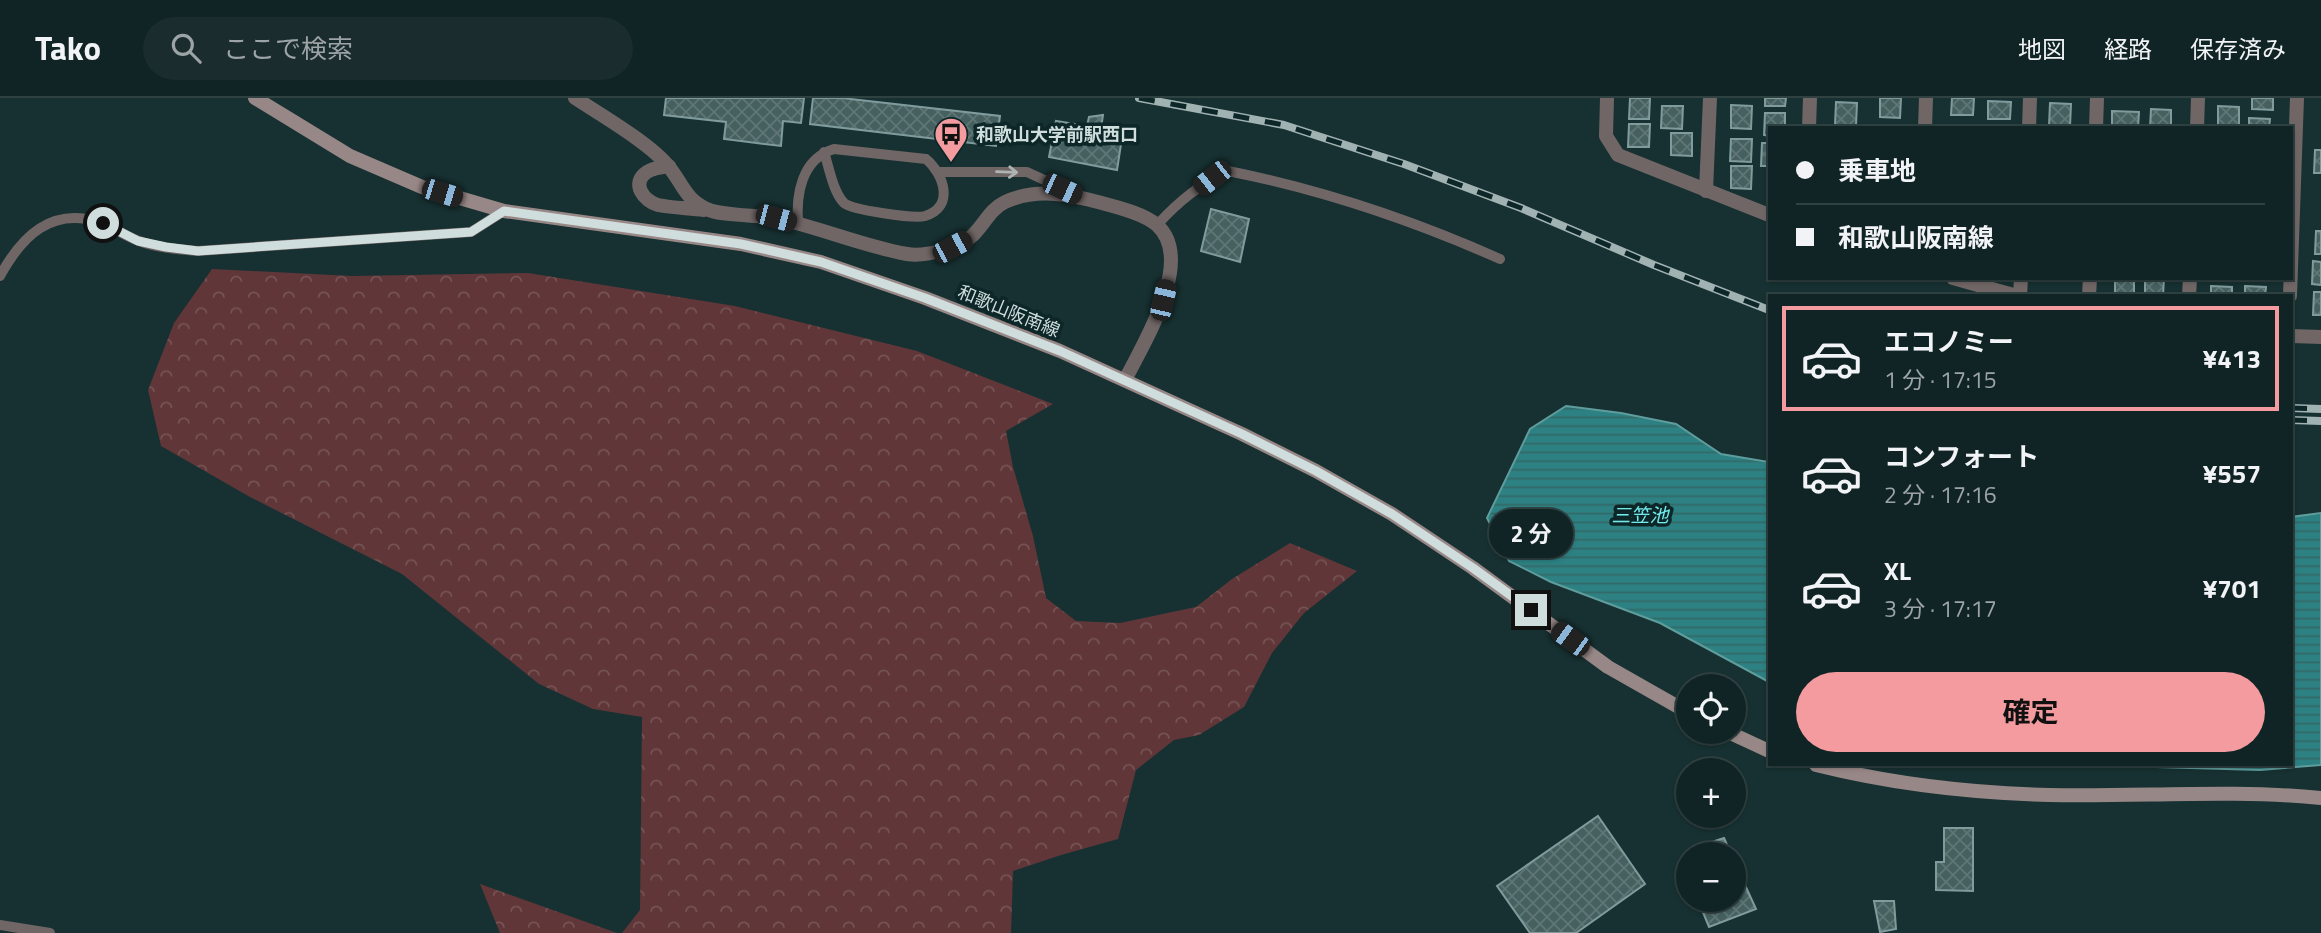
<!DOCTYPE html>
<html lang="ja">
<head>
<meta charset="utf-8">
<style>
  body { margin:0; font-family:"Titillium Web","Noto Sans JP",sans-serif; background:#1a2c2d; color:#f1f3f6; height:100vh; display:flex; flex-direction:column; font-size:26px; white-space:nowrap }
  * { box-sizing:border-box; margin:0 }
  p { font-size:23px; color:#9ca4a7 }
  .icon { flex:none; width:38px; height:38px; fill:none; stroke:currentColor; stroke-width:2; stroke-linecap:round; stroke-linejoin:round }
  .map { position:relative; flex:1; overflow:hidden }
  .panel { position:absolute; left:1768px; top:196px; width:525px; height:472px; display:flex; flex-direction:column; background:#112425; border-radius:0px; box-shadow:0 2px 5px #0004,0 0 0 2px #304142 }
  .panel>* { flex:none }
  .top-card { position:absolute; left:1768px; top:28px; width:525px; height:154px; border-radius:0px; box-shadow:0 2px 5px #0004,0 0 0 2px #304142; display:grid; align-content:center; height:154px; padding:0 28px; background:#112425 }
  .controls { position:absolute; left:1676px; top:576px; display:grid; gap:14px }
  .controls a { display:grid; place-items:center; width:70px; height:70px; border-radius:50%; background:#112425; box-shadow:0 2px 5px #0004,0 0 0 2px #304142; font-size:35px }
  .end { position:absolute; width:32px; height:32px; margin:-16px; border:9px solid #cfdddd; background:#111; box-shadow:0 0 0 4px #111 }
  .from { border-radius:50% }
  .bubble { position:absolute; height:49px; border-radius:24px; background:#112425; box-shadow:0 2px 5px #0004,0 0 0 2px #304142; font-size:23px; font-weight:700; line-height:49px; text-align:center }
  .car { position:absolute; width:21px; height:42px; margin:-21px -10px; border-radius:9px; box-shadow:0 0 5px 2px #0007; background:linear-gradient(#222 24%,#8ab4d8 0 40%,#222 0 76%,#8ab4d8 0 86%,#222 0) }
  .top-card b { display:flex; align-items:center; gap:24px; height:66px; font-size:26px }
  .top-card b+b { border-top:2px solid #304142 }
  .top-card i { width:18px; height:18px; background:#f1f3f6 }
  ul { padding:12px 0 0; list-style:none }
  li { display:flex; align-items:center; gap:21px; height:105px; margin:0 14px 10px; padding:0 14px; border:4px solid transparent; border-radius:0px }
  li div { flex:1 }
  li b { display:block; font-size:26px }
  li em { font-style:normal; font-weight:700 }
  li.selected { border-color:#f49b9f }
  li>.icon { width:63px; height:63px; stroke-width:1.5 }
  .primary-button { display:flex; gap:14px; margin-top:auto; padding:14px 28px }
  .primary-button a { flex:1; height:80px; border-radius:42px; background:#f49b9f; color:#111; font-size:28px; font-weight:700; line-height:80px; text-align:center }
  header { display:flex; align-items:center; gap:42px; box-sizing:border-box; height:98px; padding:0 35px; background:#112425; border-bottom:2px solid #304142 }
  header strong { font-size:33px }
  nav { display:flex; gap:38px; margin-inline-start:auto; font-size:24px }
  .search { width:490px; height:63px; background:#1a2c2d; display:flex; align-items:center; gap:18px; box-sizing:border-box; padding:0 24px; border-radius:38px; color:#9ca4a7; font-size:26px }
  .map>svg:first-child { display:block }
  .forest { fill:url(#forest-crowns) }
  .water { fill:url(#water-rules); stroke:#5e9d9d; stroke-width:2 }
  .building { fill:url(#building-cross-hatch); stroke:#7f9b9c; stroke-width:2 }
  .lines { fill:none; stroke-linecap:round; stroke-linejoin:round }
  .service { stroke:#716666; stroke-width:10 }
  .minor { stroke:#716666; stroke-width:14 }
  .secondary { stroke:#988787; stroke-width:14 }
  .rail-casing { stroke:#a1b2b2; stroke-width:8 }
  .rail { stroke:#0d2627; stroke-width:5; stroke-dasharray:16; stroke-linecap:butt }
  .oneway { stroke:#aeb3b3 }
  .route { stroke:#cfdddd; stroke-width:9 }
  .labels { text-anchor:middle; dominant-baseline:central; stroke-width:7; stroke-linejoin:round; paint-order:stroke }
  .poi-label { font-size:18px; font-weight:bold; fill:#cfdddd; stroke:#0d2627; text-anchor:start }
  .street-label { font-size:18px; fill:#cfdddd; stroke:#0d2627 }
  .water-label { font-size:19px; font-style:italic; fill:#71ebed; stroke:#0d2627 }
</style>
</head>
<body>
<header>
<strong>Tako</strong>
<div class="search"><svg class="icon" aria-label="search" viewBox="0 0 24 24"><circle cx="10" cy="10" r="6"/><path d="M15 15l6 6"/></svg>ここで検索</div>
<nav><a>地図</a><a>経路</a><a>保存済み</a></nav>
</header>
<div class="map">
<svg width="2321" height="835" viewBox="0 0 2321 835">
  <defs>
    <pattern id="forest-crowns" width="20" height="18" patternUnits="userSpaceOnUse" patternTransform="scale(1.75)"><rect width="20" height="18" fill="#603638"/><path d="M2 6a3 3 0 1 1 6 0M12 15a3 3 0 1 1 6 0" fill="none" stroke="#765354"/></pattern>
    <pattern id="water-rules" width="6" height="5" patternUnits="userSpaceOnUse" patternTransform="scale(1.75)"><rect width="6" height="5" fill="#2d8182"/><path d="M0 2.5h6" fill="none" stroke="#346868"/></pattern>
    <pattern id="building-cross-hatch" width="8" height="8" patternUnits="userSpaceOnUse" patternTransform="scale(1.75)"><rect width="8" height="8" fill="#466060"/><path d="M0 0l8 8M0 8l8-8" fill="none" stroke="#607676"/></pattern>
  </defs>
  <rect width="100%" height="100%" fill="#173031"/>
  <g class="forest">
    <polygon points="212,171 352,178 528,175 735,208 917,253 1053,306 1006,333 1013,369 1033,438 1046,500 1076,523 1120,525 1196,509 1232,481 1290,445 1357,473 1304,515 1272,555 1244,609 1199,637 1174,642 1136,672 1118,741 1061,757 1013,773 1011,835 622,835 640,812 642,619 593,611 539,586 402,476 250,399 161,348 148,292 174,225"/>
    <polygon points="480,786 617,835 500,835"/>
  </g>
  <g class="water">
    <polygon points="1566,308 1621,315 1676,326 1721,356 1769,364 1769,584 1660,525 1551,484 1509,463 1487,420 1530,331"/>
    <polygon points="2321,415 2321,667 2260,672 2086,667 2291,667 2291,419"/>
  </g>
  <g class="building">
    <polygon points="666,0 804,0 801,25 783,23 781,48 724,41 726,24 664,17"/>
    <polygon points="813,0 842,0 1000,18 996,48 810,26"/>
    <polygon points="1630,0 1650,0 1649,21 1629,21"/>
    <polygon points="1765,0 1786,0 1785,8 1765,8"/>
    <polygon points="1880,0 1901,0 1900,20 1880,19"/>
    <polygon points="1952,0 1974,0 1973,17 1951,17"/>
    <polygon points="2252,0 2273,0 2273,12 2252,11"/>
    <polygon points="1988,3 2011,4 2010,21 1988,21"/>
    <polygon points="1836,4 1857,5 1856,28 1835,27"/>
    <polygon points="2050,5 2071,6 2070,29 2049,28"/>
    <polygon points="1731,7 1752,8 1751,31 1731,30"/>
    <polygon points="1662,8 1683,8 1682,31 1661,30"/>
    <polygon points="2218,8 2239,9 2239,30 2218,30"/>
    <polygon points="2151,11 2171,12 2171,30 2150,30"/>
    <polygon points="2112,13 2139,14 2138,30 2112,30"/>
    <polygon points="1765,15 1785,15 1785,30 1769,30 1769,38 1764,37"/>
    <polygon points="1103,17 1101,30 1111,33 1111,36 1122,40 1117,72 1049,59 1056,23 1087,28 1089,19"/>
    <polygon points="2249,20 2270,21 2269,30 2249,30"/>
    <polygon points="1629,26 1650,26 1649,49 1628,49"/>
    <polygon points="1671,35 1692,35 1692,58 1671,57"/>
    <polygon points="1731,41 1752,41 1751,64 1730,63"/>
    <polygon points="1762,45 1769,45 1769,68 1761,68"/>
    <polygon points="2315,52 2321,52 2321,75 2314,75"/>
    <polygon points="1731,68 1752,68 1751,91 1731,90"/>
    <polygon points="1211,111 1249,121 1240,164 1201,153"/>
    <polygon points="2316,133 2321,133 2321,156 2315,156"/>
    <polygon points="2313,163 2321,164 2321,187 2312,186"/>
    <rect x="2115" y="180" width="19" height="16"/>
    <polygon points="2145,180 2164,180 2163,198 2145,198"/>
    <polygon points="2211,188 2232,189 2232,198 2211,198"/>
    <polygon points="2245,188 2266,189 2265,198 2245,198"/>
    <polygon points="2314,194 2321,194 2321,217 2313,217"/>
    <polygon points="1598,718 1645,786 1576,835 1530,835 1497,788"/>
    <polygon points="1944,730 1973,730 1973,793 1936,792 1936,764 1944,764"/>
    <polygon points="1724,740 1731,756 1696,756 1693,750"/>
    <polygon points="1734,763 1756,811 1709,829 1698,802 1734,802"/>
    <polygon points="1874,803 1894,803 1896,831 1880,834"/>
  </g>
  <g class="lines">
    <g class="service">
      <polyline points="938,74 1027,74 1070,94"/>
      <path d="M 798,126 C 796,97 801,61 834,51 L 926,61 C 944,76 955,109 925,118 C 914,121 852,112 844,105 C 833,94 829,69 824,54"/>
      <path d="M 1157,127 C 1177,105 1201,85 1228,73 C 1324,92 1410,121 1500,161"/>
      <path d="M 0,178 C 22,138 51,109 99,124 C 113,129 125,138 139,143 C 158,150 178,151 198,153 L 471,134 L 504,113"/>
      <polyline points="0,827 50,835"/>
    </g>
    <g class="minor">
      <path d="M 575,0 C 601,17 651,46 669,69 C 683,86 685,101 707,111 C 720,118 758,117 775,120 C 819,129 862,148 907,156 C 926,159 958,150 972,138 C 984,127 990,111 1005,104 C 1035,90 1068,96 1098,104 C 1116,109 1143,115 1157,127 C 1196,162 1143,246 1125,282"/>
      <polyline points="1607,0 1606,38 1618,57 1769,117"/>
      <polyline points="1809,30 1810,0"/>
      <polyline points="1925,30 1926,0"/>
      <polyline points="2029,30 2030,0"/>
      <polyline points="2096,30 2097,0"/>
      <polyline points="2197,30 2198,0"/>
      <path d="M 669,68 C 662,69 653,70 647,74 C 630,85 644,103 658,107 C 673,110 689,110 704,112"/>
      <polyline points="1706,93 1710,0"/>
      <polyline points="1953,180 2017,198"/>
      <polyline points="2020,198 2021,180"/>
      <polyline points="2089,198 2090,180"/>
      <polyline points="2189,198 2190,180"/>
      <polyline points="2290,198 2297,0"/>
      <polyline points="2291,238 2321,239"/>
    </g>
    <g class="secondary">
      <polyline points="255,0 350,58 422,89 504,113 741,146 821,164 925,200 1060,253 1242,336 1316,373 1392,416 1473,470 1608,569 1689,615"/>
      <polyline points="1728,634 1769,653"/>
      <path d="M 1816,667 C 1892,686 1970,695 2049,697 C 2140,699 2230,691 2321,700"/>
    </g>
    <defs>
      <g id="rail">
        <polyline points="1139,0 1284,27 1404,66 1521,110 1654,167 1769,212"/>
        <polyline points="2291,310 2321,311"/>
        <polyline points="2291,322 2321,323"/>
      </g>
    </defs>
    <use href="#rail" class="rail-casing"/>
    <use href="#rail" class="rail"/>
  </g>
  <defs><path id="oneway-shaft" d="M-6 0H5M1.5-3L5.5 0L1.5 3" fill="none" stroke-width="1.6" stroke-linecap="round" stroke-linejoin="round" transform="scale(1.75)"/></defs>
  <use class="oneway" href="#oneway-shaft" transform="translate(1007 74) rotate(2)"/>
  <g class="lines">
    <polyline class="route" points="103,125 138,143 166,149 198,153 471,134 504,113 741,146 821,164 925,200 1060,253 1242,336 1316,373 1392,416 1473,470 1531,512"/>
  </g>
  <defs>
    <symbol id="bus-pin" viewBox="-11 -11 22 30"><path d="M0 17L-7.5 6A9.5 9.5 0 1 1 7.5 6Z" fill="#f49b9f" stroke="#0d2627"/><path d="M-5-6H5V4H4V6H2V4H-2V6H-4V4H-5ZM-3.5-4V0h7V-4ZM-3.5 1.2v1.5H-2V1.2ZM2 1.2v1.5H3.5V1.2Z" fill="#111"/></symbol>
  </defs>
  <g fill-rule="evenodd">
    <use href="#bus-pin" x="932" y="17" width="38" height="52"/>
  </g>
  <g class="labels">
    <g class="poi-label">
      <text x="976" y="36">和歌山大学前駅西口</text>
    </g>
    <g class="street-label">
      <text transform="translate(1009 213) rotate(22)">和歌山阪南線</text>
    </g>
    <g class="water-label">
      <text x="1640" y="416">三笠池</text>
    </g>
  </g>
</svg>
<div class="controls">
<a><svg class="icon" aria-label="locate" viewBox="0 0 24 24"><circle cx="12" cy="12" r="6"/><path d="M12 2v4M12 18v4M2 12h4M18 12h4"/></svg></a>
<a>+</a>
<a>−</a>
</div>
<i class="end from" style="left:103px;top:125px"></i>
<i class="end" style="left:1531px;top:512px"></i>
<div class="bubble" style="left:1489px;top:411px;width:84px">2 分</div>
<i class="car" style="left:1212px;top:80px;rotate:232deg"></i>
<i class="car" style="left:1062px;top:91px;rotate:115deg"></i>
<i class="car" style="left:442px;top:95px;rotate:107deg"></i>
<i class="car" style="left:776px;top:120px;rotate:105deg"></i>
<i class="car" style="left:952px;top:149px;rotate:62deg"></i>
<i class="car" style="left:1163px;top:202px;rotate:13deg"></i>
<i class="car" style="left:1570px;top:541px;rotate:306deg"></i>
<div class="top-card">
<b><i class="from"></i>乗車地</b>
<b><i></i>和歌山阪南線</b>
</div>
<section class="panel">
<ul>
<li class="selected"><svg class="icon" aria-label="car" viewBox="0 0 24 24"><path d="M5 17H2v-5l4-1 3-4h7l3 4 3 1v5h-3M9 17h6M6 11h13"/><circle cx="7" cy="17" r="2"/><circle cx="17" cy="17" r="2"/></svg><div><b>エコノミー</b><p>1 分 · 17:15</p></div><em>¥413</em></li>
<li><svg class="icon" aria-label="car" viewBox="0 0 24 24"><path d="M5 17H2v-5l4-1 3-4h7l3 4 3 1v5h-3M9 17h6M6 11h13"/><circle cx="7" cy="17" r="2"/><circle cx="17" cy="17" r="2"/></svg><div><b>コンフォート</b><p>2 分 · 17:16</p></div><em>¥557</em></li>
<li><svg class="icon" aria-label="car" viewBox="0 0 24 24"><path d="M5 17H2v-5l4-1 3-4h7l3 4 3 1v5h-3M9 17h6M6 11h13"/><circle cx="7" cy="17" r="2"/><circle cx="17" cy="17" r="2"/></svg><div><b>XL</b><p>3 分 · 17:17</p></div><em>¥701</em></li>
</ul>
<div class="primary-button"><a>確定</a></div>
</section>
</div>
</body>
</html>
